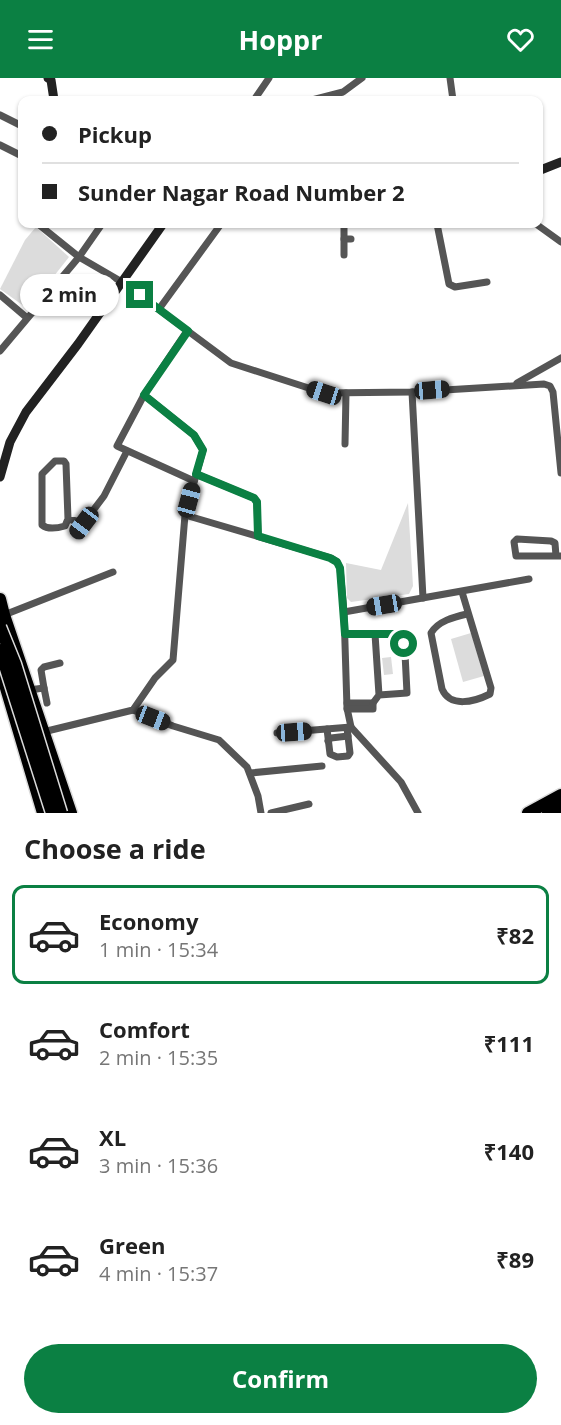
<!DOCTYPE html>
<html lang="en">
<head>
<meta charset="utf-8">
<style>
  body { margin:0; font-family:"Open Sans",sans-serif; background:#f2f2f2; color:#222; height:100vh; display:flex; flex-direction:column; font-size:22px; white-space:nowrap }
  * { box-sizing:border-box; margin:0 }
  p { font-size:20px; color:#767676 }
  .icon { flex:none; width:33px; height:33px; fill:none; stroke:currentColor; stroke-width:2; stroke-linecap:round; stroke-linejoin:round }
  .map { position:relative; height:735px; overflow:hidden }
  .drawer { display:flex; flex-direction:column; background:#fff; flex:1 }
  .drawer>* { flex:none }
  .banner { position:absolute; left:18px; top:18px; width:525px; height:132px; border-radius:12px; box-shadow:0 2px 4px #0004; display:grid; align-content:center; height:132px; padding:0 24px; background:#fff }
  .end { position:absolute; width:27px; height:27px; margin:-14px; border:8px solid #0b8043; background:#fff; box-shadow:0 0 0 3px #fff }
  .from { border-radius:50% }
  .bubble { position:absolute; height:42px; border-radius:21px; background:#fff; box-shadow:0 2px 4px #0004; font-size:20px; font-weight:700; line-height:42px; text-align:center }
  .car { position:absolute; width:18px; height:36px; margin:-18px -9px; border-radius:8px; box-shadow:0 0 4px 2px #0007; background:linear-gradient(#222 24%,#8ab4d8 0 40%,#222 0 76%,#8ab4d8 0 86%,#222 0) }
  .banner b { display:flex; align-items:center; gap:21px; height:57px; font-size:22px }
  .banner b+b { border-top:2px solid #e0e0e0 }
  .banner i { width:15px; height:15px; background:#222 }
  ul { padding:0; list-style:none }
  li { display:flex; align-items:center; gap:18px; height:99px; margin:0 12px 9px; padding:0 12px; border:3px solid transparent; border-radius:12px }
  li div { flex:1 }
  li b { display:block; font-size:22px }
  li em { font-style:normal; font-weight:700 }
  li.current { border-color:#0b8043 }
  li>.icon { width:54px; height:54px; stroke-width:1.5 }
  h2 { padding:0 24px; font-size:27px; line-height:72px }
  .button { display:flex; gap:12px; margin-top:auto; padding:12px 24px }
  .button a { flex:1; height:69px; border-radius:36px; background:#0b8043; color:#fff; font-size:24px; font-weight:700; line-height:69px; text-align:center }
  header { display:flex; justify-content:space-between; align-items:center; height:78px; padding:0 24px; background:#0b8043; color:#fff; font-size:27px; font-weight:700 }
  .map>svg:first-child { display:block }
  .green { fill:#dcdcdc }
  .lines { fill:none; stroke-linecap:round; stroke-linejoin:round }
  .highway-casing { stroke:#dbdbdb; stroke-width:15 }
  .street { stroke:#555; stroke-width:7 }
  .secondary { stroke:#222; stroke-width:9 }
  .highway { stroke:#000; stroke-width:12 }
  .highway-bridge-casing { stroke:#dbdbdb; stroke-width:15; stroke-linecap:butt }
  .highway-bridge { stroke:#000; stroke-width:12 }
  .route { stroke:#0b8043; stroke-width:8 }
</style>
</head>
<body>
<header><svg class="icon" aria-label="menu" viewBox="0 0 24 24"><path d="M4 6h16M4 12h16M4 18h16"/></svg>Hoppr<svg class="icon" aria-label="heart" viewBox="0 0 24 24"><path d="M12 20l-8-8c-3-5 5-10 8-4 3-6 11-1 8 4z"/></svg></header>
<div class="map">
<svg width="561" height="735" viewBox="0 0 561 735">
  <rect width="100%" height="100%" fill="#fff"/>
  <g class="green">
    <polygon points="36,149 69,179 28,231 0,211 25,162"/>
    <polygon points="408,425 413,508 409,516 351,524 347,520 346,485 381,492"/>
    <polygon points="471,555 484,598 463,604 451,561"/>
    <polygon points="391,579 393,596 384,597 382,580"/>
  </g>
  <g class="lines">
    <defs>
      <g id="highway">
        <polyline points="0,521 4,537 71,735"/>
        <polyline points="0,590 43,735"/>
        <polyline points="528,735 561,717"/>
        <polyline points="548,735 561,729"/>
      </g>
    </defs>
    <use href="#highway" class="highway-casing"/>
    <g class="street">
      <polyline points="450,0 453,22"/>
      <polyline points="254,22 269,0"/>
      <polyline points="312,22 343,14 362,0"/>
      <polyline points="0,37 22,48"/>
      <polyline points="0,67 22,78"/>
      <polyline points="38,146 79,179 122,204 231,285 324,315 412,314 544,306 550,308 553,314 561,395"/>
      <polyline points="437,146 449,206 455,209 487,204"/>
      <polyline points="536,146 561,164"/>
      <polyline points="344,161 344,146"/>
      <polyline points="344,177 344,161 351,161"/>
      <polyline points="0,217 26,239"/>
      <polyline points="159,231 221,146"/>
      <polyline points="187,253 144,317 117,368 194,403"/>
      <polyline points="0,273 79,179 102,146"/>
      <polyline points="517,305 561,280"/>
      <polyline points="412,314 423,520"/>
      <polyline points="144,317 194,357 203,372 185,437 331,480 337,484 340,490 344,534 347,630 351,649 401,704 418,735"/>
      <polyline points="345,366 346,315"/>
      <polyline points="196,396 254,420 257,424 258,458"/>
      <path d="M 68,441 L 66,386 L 64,383 L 55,383 L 42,396 L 42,447 C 48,452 58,450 65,448 L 68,441 L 84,445"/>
      <polyline points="76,455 104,418 127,373"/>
      <polyline points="556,478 555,465 551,463 517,461 514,464 516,478 561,478"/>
      <path d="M 462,514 L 491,610 L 490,616 C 474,624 450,630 442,611 L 431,555 C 438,543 454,539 467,536"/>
      <polyline points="344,534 529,501"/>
      <polyline points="4,537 113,494"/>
      <polyline points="345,556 375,556"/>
      <polyline points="44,610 47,625"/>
      <polyline points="29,612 44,610 41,592 44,589 60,585"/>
      <polyline points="347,625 373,625"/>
      <polyline points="347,631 373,631 373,625 379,617 407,615 404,556 375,556 379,617"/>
      <polyline points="133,632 173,648 219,662 247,689 258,718 261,735"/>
      <polyline points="327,651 330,676 337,679 348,678 350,675 347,650"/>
      <polyline points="43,654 133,632 155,600 173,582 185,437"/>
      <polyline points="277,655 351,649"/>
      <polyline points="328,663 331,660 348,658"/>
      <polyline points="250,695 322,688"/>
      <polyline points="271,735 309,726"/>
    </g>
    <g class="secondary">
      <polyline points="48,0 51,2 54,22"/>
      <polyline points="538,93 561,84"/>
      <polyline points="0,399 10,364 26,334 78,266 163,146"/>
    </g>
    <use href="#highway" class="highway"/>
    <defs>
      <g id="highway-bridge">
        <polyline points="0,549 15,586 61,735"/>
        <polyline points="0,572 52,735"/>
      </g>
    </defs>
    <use href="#highway-bridge" class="highway-bridge-casing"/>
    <use href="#highway-bridge" class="highway-bridge"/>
  </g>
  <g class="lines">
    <polyline class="route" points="140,217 188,253 144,317 194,357 203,372 196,396 254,420 257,424 258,458 330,480 337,484 340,490 345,556 404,556 404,566"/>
  </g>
</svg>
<i class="end from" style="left:404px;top:566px"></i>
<i class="end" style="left:140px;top:217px"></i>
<div class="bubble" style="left:20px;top:196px;width:99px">2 min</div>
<i class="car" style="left:432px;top:312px;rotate:85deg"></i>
<i class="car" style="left:324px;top:315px;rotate:288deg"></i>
<i class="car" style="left:189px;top:422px;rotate:15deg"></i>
<i class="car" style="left:84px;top:445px;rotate:217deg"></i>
<i class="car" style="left:384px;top:527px;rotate:260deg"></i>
<i class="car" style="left:153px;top:640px;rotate:111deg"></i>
<i class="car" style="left:294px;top:654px;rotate:86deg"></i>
<div class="banner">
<b><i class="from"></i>Pickup</b>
<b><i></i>Sunder Nagar Road Number 2</b>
</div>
</div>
<section class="drawer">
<h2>Choose a ride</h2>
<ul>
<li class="current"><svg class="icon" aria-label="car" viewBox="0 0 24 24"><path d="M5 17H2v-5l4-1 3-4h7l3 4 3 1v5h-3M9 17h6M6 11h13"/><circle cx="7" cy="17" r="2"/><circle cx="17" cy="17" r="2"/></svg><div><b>Economy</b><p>1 min · 15:34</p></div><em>₹82</em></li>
<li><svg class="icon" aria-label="car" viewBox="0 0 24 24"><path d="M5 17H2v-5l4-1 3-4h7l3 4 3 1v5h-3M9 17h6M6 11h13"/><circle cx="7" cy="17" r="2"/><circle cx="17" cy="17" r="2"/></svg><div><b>Comfort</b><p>2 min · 15:35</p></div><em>₹111</em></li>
<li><svg class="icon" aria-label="car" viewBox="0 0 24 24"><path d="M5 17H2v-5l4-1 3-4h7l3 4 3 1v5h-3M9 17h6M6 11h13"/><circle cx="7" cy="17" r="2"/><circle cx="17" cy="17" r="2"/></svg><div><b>XL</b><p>3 min · 15:36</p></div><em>₹140</em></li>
<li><svg class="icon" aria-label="car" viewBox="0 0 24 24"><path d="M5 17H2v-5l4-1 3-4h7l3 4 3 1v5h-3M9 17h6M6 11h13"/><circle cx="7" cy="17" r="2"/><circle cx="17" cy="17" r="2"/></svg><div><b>Green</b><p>4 min · 15:37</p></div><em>₹89</em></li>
</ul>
<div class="button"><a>Confirm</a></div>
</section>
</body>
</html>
